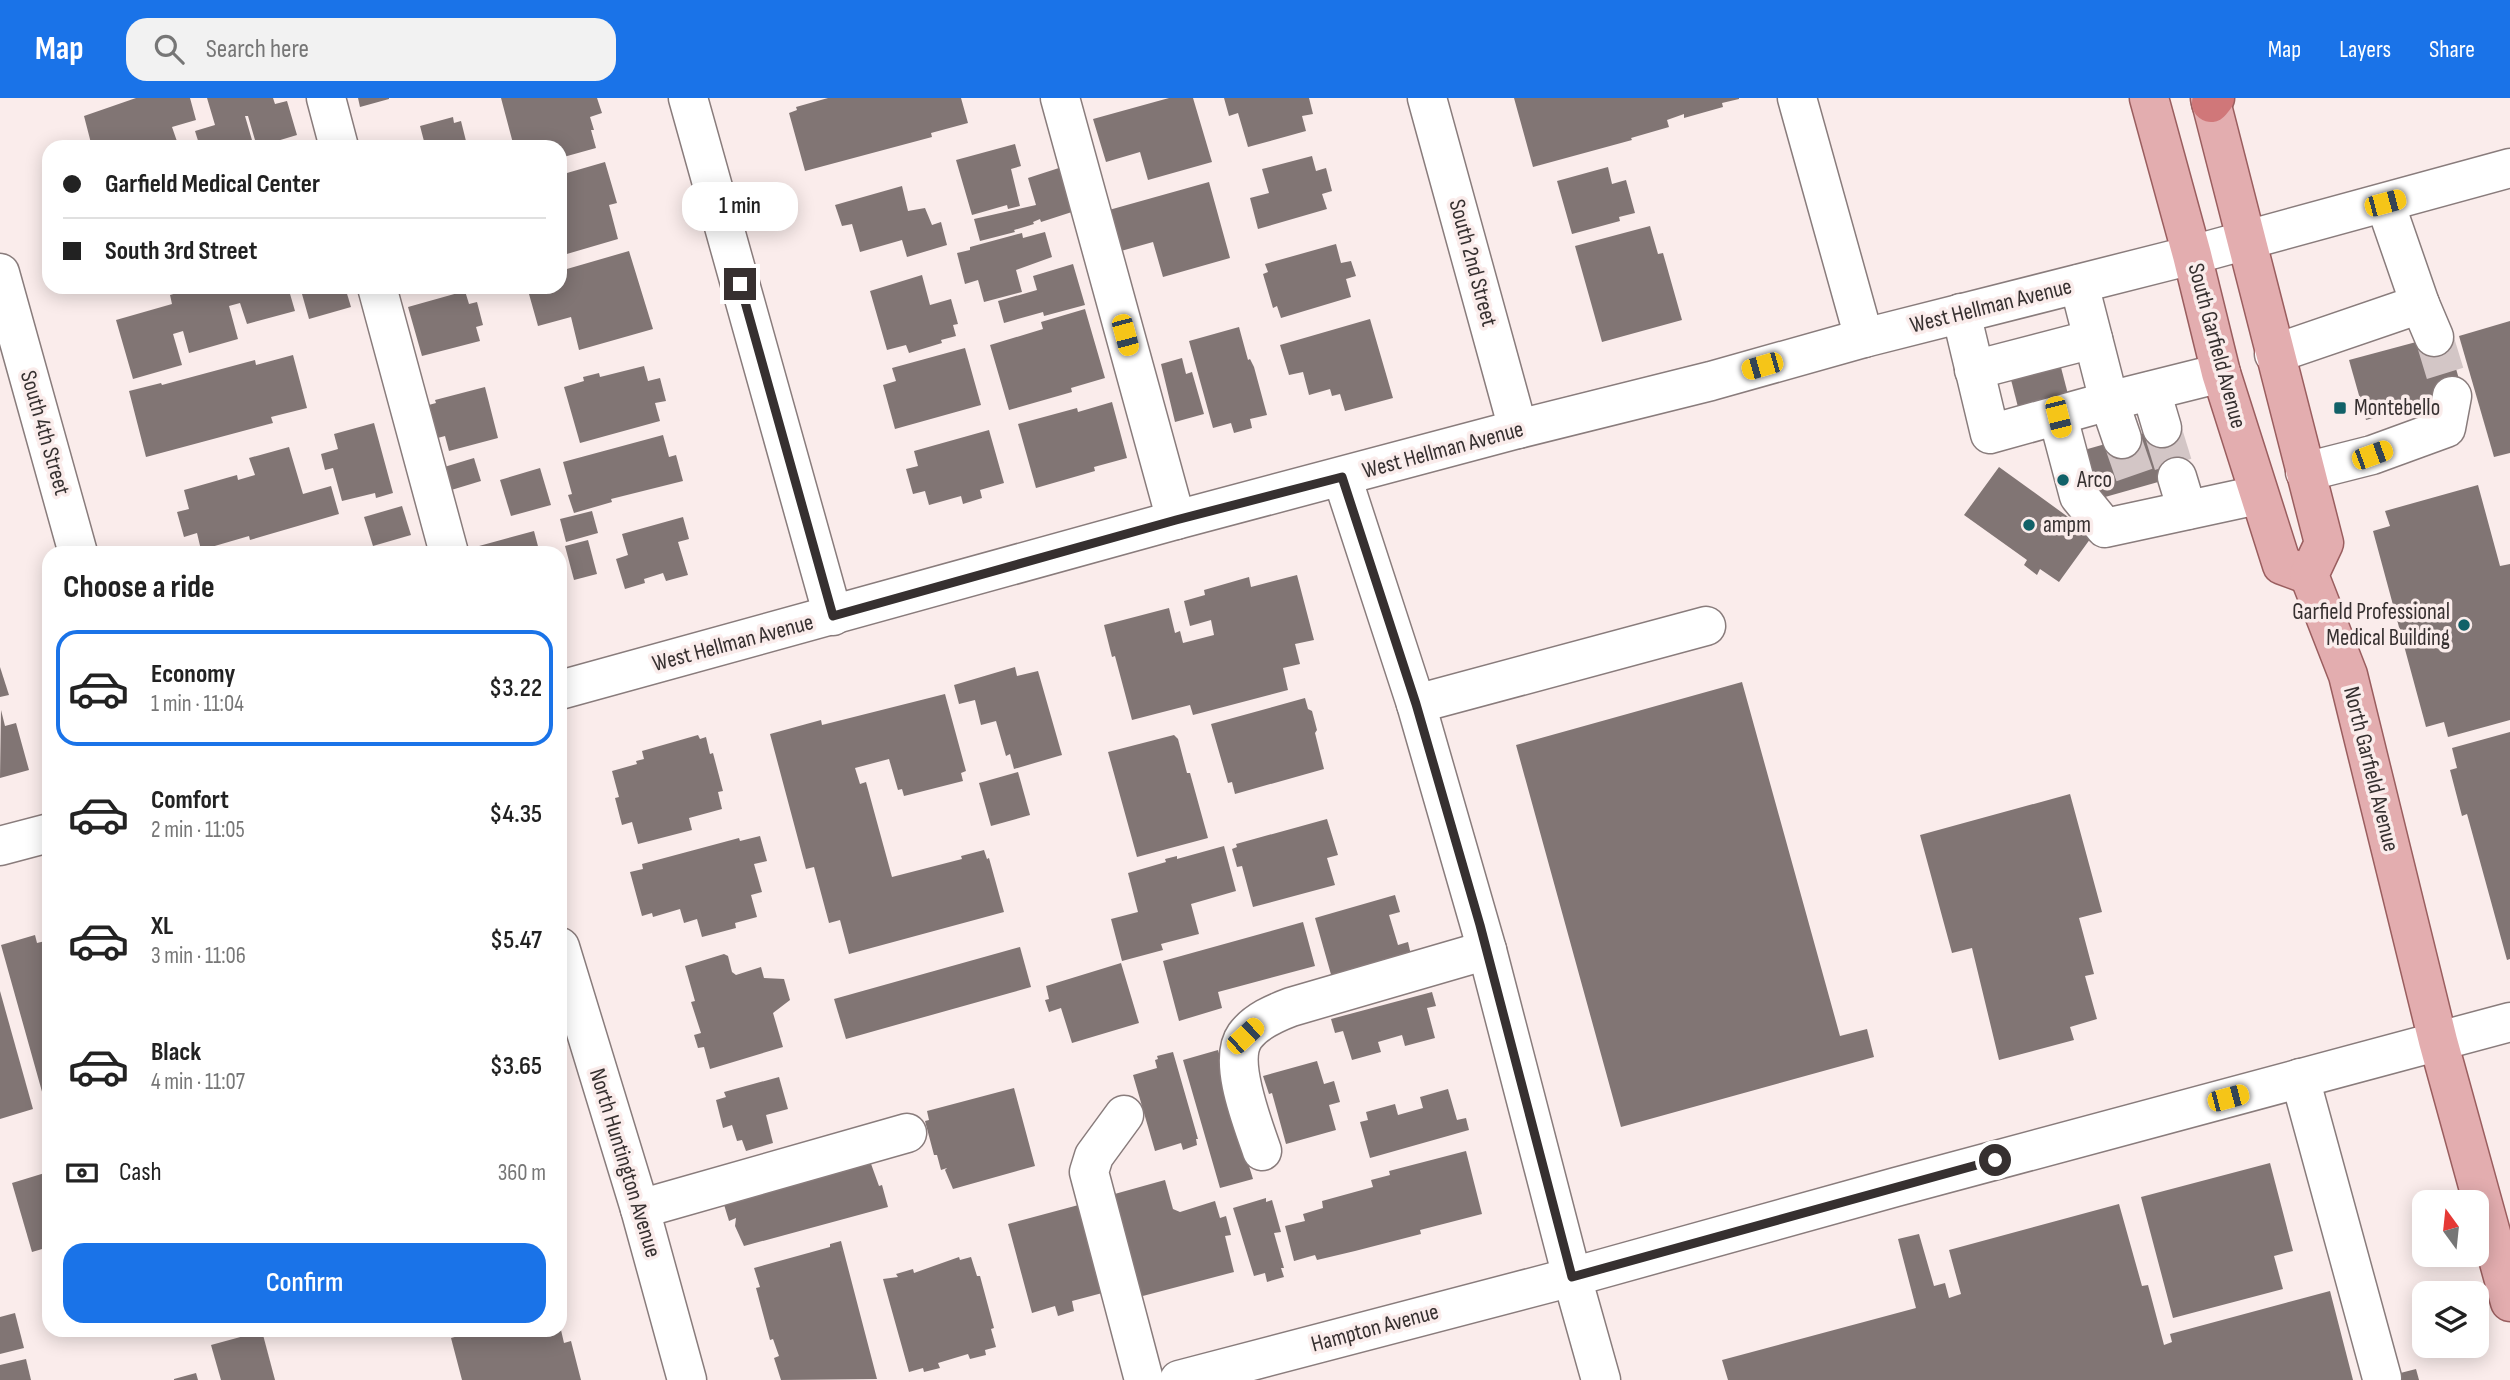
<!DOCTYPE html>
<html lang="en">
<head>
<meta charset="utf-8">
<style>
  body { margin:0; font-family:"Sofia Sans Condensed",sans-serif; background:#f2f2f2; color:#222; height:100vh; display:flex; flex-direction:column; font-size:26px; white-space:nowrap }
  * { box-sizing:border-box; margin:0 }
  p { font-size:23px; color:#767676 }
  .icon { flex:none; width:38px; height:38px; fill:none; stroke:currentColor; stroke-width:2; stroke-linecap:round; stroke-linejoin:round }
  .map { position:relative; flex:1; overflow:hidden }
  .side { position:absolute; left:42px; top:448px; width:525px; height:791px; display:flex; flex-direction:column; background:#fff; border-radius:21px; box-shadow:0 4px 18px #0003 }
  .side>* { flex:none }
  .banner { position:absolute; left:42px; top:42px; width:525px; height:154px; border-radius:21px; box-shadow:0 4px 18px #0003; display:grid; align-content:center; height:154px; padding:0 21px; background:#fff }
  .needle { width:46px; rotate:345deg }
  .tools { position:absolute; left:2412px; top:1092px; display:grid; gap:14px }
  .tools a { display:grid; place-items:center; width:77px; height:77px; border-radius:14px; background:#fff; box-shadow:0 4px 18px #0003; font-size:35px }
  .end { position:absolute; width:32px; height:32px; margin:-16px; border:9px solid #363030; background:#fff; box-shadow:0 0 0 4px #fff }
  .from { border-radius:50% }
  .bubble { position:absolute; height:49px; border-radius:21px; background:#fff; box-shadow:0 4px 18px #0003; font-size:23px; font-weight:600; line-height:49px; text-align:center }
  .car { position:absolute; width:21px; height:42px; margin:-21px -10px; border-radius:9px; box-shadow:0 0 5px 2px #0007; background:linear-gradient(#f5c518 24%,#345 0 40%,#f5c518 0 76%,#345 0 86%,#f5c518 0) }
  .banner b { display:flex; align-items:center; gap:24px; height:66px; font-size:26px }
  .banner b+b { border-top:2px solid #e0e0e0 }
  .banner i { width:18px; height:18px; background:#222 }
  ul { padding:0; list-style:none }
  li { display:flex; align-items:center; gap:21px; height:116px; margin:0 14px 10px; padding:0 7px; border:4px solid transparent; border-radius:21px }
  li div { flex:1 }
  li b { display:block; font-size:26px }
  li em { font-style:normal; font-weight:600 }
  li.on { border-color:#1a73e8 }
  li>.icon { width:63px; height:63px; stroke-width:1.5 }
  h2 { padding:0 21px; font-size:32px; line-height:84px }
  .pay { display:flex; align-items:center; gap:18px; height:77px; padding:0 21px; font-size:26px }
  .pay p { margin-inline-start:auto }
  .cta { display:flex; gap:14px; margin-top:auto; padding:14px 21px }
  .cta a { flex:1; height:80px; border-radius:21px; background:#1a73e8; color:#fff; font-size:28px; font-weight:600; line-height:80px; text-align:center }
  header { display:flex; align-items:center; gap:42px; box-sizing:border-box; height:98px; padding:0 35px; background:#1a73e8; color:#fff }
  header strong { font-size:33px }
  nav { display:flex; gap:38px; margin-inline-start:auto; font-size:24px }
  .search { width:490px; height:63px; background:#f2f2f2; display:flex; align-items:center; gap:18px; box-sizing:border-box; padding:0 24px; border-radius:21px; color:#767676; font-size:26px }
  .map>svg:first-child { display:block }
  .building { fill:#817574 }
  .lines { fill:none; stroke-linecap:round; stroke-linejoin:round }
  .minor-tunnel { stroke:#d3c6c6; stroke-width:38; stroke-dasharray:38 19; stroke-linecap:butt }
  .minor-casing { stroke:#897c7c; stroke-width:41 }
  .major-casing { stroke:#9a5e5f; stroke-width:41 }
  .highway-casing { stroke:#9a5e5f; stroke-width:41 }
  .minor { stroke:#fff; stroke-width:38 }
  .major { stroke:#e3adaf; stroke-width:38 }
  .highway { stroke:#d07779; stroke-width:38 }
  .route { stroke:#363030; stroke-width:9 }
  .poi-dot { fill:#116168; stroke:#faeceb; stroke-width:2.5 }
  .labels { text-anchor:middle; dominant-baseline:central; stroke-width:7; stroke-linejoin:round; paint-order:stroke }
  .street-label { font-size:23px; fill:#363030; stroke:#faeceb }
  .poi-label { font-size:23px; fill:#363030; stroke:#faeceb; text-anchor:start }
</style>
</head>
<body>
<header>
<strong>Map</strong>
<div class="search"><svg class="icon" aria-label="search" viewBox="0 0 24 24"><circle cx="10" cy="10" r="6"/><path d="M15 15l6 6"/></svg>Search here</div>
<nav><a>Map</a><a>Layers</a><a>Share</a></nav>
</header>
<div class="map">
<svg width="2510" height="1282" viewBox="0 0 2510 1282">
  <rect width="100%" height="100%" fill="#faeceb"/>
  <g class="building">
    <polygon points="136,0 190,0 196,22 172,29 179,49 92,49 84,18"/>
    <polygon points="207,0 273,0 275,6 287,3 297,37 257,49 248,18 245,18 254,49 200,49 195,33 215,27"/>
    <polygon points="358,0 389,0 389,1 360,9"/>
    <polygon points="501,0 597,0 602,15 590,19 594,32 591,32 596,50 560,60 560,49 514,49"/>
    <polygon points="828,0 961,0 968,25 931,35 932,39 805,73 789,15 797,12 796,9"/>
    <polygon points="1169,0 1193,0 1212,64 1148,82 1140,54 1106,64 1093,21"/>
    <polygon points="1224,0 1309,0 1313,16 1302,18 1306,33 1248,49 1238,15 1229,18"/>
    <polygon points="1514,0 1739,0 1739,1 1722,5 1723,9 1684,20 1684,16 1667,22 1669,29 1631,40 1632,42 1533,69"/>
    <polygon points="453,19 454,25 461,23 467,47 461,49 419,49 425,47 420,28"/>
    <polygon points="1015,46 1021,68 1011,71 1020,108 1008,111 1007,107 972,117 956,62"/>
    <polygon points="1312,58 1316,73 1326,70 1332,93 1322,96 1327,111 1258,131 1250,100 1269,95 1262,71"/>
    <polygon points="605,64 617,105 609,107 618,141 560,158 560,77"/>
    <polygon points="1062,69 1075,113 1041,124 1040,121 1033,124 1034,126 1014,132 1015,134 980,143 974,121 1036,107 1028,80"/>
    <polygon points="1608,69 1612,86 1626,82 1635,115 1619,119 1620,123 1572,136 1557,83"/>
    <polygon points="1209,84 1230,160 1163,179 1153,144 1121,153 1109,112"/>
    <polygon points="902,88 908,113 925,110 932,127 941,124 947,147 907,159 902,142 860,154 852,126 842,128 835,107"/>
    <polygon points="1650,128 1658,156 1663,155 1682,222 1602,244 1575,148"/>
    <polygon points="1045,134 1052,159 1016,172 1022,194 984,204 978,182 965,186 957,155 970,152 970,149 1022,135 1023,140"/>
    <polygon points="1336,146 1341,165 1351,163 1356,178 1346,181 1351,199 1281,220 1277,208 1273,210 1263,176 1268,174 1265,166"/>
    <polygon points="629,153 653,231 579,252 571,219 538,228 527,189 560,189 560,173"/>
    <polygon points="1073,166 1085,207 1044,218 1043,214 1004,225 998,203 1037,192 1033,178"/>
    <polygon points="922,177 930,207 951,201 958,226 953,227 956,238 941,242 942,245 909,255 906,247 887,252 870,193"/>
    <polygon points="197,189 288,189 295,213 247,226 240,205 229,208 238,241 189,255 183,233 173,236 182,267 133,281 116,222 172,206 170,197"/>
    <polygon points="300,189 345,189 351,209 309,221"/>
    <polygon points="465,193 469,206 477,204 483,227 476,229 480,243 422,258 408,209"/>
    <polygon points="1085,211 1105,280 1071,290 1072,294 1009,312 990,247 1043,231 1041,224"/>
    <polygon points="1370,221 1393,300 1345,313 1340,296 1332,298 1330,291 1309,297 1303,274 1289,277 1280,247"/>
    <polygon points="2510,223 2510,355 2494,359 2459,238"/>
    <polygon points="1239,229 1248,262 1250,261 1254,269 1267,317 1250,321 1252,330 1234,335 1231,325 1213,330 1189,243"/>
    <polygon points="2446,236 2463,295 2366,322 2349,262"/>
    <polygon points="965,250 981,307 895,331 883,287 896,283 892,270"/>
    <polygon points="2057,254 2070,304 2020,317 2007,266"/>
    <polygon points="293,257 307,310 271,319 273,325 146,359 129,293 161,285 162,287 255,262 256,267"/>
    <polygon points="1182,260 1186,276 1192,274 1204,316 1175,324 1161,266"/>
    <polygon points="644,268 648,283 660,280 666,303 655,305 660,323 580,345 564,289 584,283 583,279 599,275 600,279"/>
    <polygon points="485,289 498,340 449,353 445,338 434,341 425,308 436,305 435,302"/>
    <polygon points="1112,304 1127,360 1094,369 1095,373 1036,390 1018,326 1077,310 1078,314"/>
    <polygon points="374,325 393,395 376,400 375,395 342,403 333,370 325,372 321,356 338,351 334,336"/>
    <polygon points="2176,326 2190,375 2091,403 2077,354"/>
    <polygon points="989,332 1004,385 980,392 982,400 963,406 961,398 929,407 925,393 913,396 906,371 918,368 914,353"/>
    <polygon points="663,337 669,359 676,357 683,383 611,401 612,404 574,415 568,397 572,396 563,364"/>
    <polygon points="289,349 303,396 331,388 339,416 250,442 249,438 201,452 197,435 184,439 177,414 189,411 184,392 237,377 238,382 255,377 249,360"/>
    <polygon points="474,360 481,383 448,393 441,370"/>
    <polygon points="1999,369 2093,437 2059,484 2040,471 2037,477 2024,467 2027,462 1964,417"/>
    <polygon points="540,370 551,407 511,418 500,382"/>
    <polygon points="2478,387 2500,468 2510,466 2510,622 2448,639 2444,624 2426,629 2373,433 2390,428 2385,413"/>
    <polygon points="402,408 411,437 373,448 364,419"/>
    <polygon points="592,413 598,435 566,444 560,421"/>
    <polygon points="683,419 689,441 678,444 688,477 666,483 663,475 644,481 645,485 625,491 616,461 628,457 622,436"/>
    <polygon points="534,433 539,452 543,451 544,455 481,455 479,448"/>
    <polygon points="588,442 597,476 574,482 565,448"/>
    <polygon points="1297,477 1314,542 1295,546 1300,566 1283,570 1288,592 1193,617 1190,607 1132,622 1115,558 1112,559 1104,527 1169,510 1175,535 1180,533 1183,545 1214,537 1211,522 1190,528 1184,503 1205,497 1204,492 1249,479 1251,489"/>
    <polygon points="0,569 9,597 0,599"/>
    <polygon points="1015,569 1017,578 1038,573 1062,657 1014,671 1010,656 1006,658 996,623 981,627 975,602 959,606 954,587"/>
    <polygon points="1742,584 1840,938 1867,931 1874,959 1621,1029 1516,647"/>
    <polygon points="945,596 966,673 961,675 963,683 904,698 902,691 898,692 889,661 855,670 860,686 866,684 892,779 962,761 961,758 984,752 987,761 989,760 1004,814 849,856 840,822 829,825 814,769 806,771 770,636 821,622 822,627"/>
    <polygon points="1305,600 1308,611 1312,613 1317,632 1315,635 1324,671 1235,696 1232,684 1228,685 1211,626"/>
    <polygon points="1,612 5,628 16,625 29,672 0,680"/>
    <polygon points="2510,634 2510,861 2507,862 2467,716 2462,718 2450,672 2457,670 2452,650"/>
    <polygon points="698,637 700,641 706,639 710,656 713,655 723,693 718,694 722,711 689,720 692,732 638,746 632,724 622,727 615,700 619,699 612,673 637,666 636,663 644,661 642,653"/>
    <polygon points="1174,637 1178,641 1187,675 1190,675 1208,740 1137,759 1108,654"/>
    <polygon points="1018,674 1030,717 991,728 979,685"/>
    <polygon points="2070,696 2102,814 2079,820 2094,876 2085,878 2097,921 2070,929 2074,942 1999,962 1972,850 1952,855 1920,737"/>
    <polygon points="1327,721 1338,757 1327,760 1335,787 1253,809 1242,768 1237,769 1232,751 1237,749 1236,746"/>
    <polygon points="760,738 767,763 754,766 762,794 751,797 757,819 735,825 736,830 702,839 697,821 684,825 680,811 653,819 652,815 642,818 630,774 643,771 642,766 739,740 740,743"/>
    <polygon points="1224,748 1236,793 1191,806 1199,836 1161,846 1163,852 1122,863 1111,821 1138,814 1128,775 1166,764 1165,761 1177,758 1177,761"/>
    <polygon points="1395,797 1400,814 1389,817 1398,847 1408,844 1411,857 1332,880 1315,820"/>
    <polygon points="1303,824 1315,868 1218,894 1222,910 1179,923 1163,863"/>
    <polygon points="35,837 37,845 49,842 49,1007 46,1008 1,847"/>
    <polygon points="1020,849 1031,889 846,941 834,901"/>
    <polygon points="724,856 728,858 732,874 736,877 761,869 764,880 784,881 790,902 773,915 783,949 710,971 704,949 698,950 694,937 701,935 691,904 695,903 685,868"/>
    <polygon points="1121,865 1139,925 1072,945 1061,910 1049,914 1045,902 1049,901 1046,888"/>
    <polygon points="0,893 33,1011 0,1021"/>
    <polygon points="1432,894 1436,908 1427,910 1435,940 1405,948 1402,937 1378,944 1381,954 1352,962 1343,933 1335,935 1331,921"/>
    <polygon points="1218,952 1225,976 1221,977 1253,1081 1220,1090 1183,962"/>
    <polygon points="1173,954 1198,1041 1196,1041 1197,1047 1183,1052 1181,1045 1155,1053 1133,977 1157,970 1155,962 1158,961 1157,958"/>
    <polygon points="1317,963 1324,986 1334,983 1340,1004 1329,1007 1336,1032 1286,1046 1272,995 1269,996 1263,978"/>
    <polygon points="779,979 788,1011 766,1017 773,1045 746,1053 742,1042 737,1043 732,1027 723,1030 716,1002 726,999 724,994"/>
    <polygon points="1014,990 1035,1068 953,1091 945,1072 947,1070 941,1072 937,1057 934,1057 925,1023 929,1022 927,1013"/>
    <polygon points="1448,991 1457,1022 1466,1020 1469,1032 1370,1060 1360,1024 1368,1022 1366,1014 1395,1006 1398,1017 1423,1010 1420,999"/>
    <polygon points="1466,1053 1482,1116 1420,1132 1421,1136 1355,1153 1317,1162 1315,1157 1294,1163 1285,1128 1305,1123 1303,1116 1323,1110 1322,1103 1373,1089 1371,1082 1390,1077 1389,1073"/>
    <polygon points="870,1063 879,1088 882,1087 888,1109 744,1148 735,1128 736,1120 729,1123 722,1100"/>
    <polygon points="2270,1065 2293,1153 2274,1158 2283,1191 2173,1220 2141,1099"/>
    <polygon points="48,1074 49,1149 32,1154 12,1085"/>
    <polygon points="1165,1082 1173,1111 1180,1114 1215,1103 1220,1120 1226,1118 1231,1137 1225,1138 1234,1174 1139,1199 1111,1097"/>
    <polygon points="1266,1100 1266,1104 1272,1102 1281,1134 1274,1135 1284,1170 1281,1170 1284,1179 1267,1184 1265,1175 1254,1178 1233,1110"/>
    <polygon points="1086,1105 1110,1193 1072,1203 1074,1213 1058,1218 1055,1208 1032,1215 1008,1126"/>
    <polygon points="2119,1106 2142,1188 2148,1187 2164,1247 2172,1244 2170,1236 2330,1193 2353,1282 1728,1282 1722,1262 1916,1210 1898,1141 1919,1136 1934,1188 1945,1185 1949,1200 1961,1196 1949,1152"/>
    <polygon points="841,1143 877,1281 781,1282 774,1260 779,1258 773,1241 770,1242 756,1190 760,1189 754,1170 830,1149 830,1146"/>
    <polygon points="959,1159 960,1162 971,1159 977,1178 980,1178 994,1230 991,1231 996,1249 985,1252 986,1257 970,1261 968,1256 938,1265 940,1270 924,1274 923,1270 909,1274 883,1181 898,1179 896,1176 913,1171 914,1175"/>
    <polygon points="15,1215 24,1250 0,1256 0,1219"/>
    <polygon points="480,1232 561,1232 564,1245 571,1243 581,1282 462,1282 451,1240"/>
    <polygon points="262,1233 275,1282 221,1282 211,1247"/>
    <polygon points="26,1261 31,1282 0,1282 0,1267"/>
    <polygon points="2416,1271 2419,1282 2377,1282 2377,1281"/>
    <polygon points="196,1275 198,1282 174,1282 174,1281"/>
  </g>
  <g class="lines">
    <g class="minor-tunnel">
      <polyline points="2434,239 2452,298"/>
      <polyline points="2162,330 2177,379"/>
      <polyline points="2122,341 2139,390"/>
    </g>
    <defs>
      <g id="minor">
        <polyline points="326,0 339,49"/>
        <polyline points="688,0 833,518"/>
        <polyline points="1060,0 1176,422"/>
        <polyline points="1427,0 1518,331"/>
        <polyline points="1797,0 1864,240"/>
        <polyline points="2385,105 2420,206 2434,239"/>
        <polyline points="0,175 78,455"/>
        <polyline points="377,189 449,455"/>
        <polyline points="1961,215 1990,336 2109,303 2079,186"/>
        <polyline points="2274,256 2420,206"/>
        <polyline points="1974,272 2093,241"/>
        <polyline points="2151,293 2162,330"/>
        <polyline points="2058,319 2079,398 2105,430 2258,397"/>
        <polyline points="2122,341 2109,303 2221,275"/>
        <polyline points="2305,374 2372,357 2446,330 2452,298"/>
        <polyline points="1342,379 1416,606 1487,852 1572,1179 1601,1282"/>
        <polyline points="2177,379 2187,412"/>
        <polyline points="560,592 1176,422 1518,331 1711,283 1864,240 2192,157 2510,70"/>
        <polyline points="1416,606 1706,528"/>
        <polyline points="0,748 49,735"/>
        <polyline points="560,849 640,1111 687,1282"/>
        <polyline points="2300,980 2382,1280"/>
        <polyline points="1124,1017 1094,1058 1089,1074 1144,1282"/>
        <path d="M 1262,1053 C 1253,1026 1227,963 1245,938 C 1256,923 1275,915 1291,909 L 1487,852"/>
        <polyline points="640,1111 907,1035"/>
        <polyline points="1179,1282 1572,1179 1896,1089 2510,924"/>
      </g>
      <g id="major">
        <polyline points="2149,0 2192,157 2221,275 2282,467 2309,477"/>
        <polyline points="2210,0 2324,445 2309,477 2348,577 2438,943 2510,1204"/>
      </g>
      <polyline id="highway" points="2211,5 2215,0"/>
    </defs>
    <use href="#minor" class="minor-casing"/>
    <use href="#major" class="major-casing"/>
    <use href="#highway" class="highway-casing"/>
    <use href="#minor" class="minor"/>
    <use href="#major" class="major"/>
    <use href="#highway" class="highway"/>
  </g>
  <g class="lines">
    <polyline class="route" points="740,186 833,518 1176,422 1342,379 1416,606 1480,827 1572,1179 1995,1062"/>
  </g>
  <g class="poi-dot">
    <rect x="2333" y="303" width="14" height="14" rx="3.5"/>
    <circle cx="2063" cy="382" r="7"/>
    <circle cx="2029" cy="427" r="7"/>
    <circle cx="2464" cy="527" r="7"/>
  </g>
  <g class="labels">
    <g class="street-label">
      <text transform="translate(1473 165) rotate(75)">South 2nd Street</text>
      <text transform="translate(1991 208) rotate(-14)">West Hellman Avenue</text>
      <text transform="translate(2217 248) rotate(75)">South Garfield Avenue</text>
      <text transform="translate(45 335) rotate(74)">South 4th Street</text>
      <text transform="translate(1443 352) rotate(-15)">West Hellman Avenue</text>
      <text transform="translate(733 545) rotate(-15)">West Hellman Avenue</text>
      <text transform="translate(2371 671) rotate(76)">North Garfield Avenue</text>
      <text transform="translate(625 1065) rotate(73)">North Huntington Avenue</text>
      <text transform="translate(1375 1230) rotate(-15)">Hampton Avenue</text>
    </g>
    <g class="poi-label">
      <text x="2354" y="310">Montebello</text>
      <text x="2077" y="382">Arco</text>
      <text x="2043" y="427">ampm</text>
      <text x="2450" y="514" text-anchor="end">Garfield Professional<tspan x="2450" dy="26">Medical Building</tspan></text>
    </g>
  </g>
</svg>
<div class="tools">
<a><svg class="needle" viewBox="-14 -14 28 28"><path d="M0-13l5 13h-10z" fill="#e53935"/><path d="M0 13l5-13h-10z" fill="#767676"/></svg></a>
<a><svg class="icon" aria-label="layers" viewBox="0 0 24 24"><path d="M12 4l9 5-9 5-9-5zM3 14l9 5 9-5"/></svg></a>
</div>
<i class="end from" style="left:1995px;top:1062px"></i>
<i class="end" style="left:740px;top:186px"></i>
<div class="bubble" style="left:682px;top:84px;width:116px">1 min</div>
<i class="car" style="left:2385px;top:105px;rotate:75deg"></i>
<i class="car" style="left:1125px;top:237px;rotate:165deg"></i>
<i class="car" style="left:1762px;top:268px;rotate:254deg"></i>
<i class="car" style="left:2058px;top:319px;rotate:166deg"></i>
<i class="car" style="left:2372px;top:357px;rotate:70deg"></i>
<i class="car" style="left:1245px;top:938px;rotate:47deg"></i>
<i class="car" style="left:2228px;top:1000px;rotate:75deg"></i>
<div class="banner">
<b><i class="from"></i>Garfield Medical Center</b>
<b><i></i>South 3rd Street</b>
</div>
<section class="side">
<h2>Choose a ride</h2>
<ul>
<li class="on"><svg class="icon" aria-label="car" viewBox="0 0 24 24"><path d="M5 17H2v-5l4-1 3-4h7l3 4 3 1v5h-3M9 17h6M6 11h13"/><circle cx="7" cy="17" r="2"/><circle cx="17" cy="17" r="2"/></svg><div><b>Economy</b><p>1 min · 11:04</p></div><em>$3.22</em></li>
<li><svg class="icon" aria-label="car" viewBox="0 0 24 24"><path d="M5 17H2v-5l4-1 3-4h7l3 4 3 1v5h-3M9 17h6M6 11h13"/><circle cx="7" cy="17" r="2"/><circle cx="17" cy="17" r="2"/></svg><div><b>Comfort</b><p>2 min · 11:05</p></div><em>$4.35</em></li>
<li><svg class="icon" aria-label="car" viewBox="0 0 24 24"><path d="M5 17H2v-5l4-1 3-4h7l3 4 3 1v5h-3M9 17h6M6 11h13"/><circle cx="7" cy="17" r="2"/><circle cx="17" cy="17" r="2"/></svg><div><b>XL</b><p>3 min · 11:06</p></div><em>$5.47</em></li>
<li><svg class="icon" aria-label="car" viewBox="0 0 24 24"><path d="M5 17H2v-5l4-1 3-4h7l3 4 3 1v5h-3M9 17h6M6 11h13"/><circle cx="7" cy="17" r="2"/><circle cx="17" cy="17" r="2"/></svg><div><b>Black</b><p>4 min · 11:07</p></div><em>$3.65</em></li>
</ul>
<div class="pay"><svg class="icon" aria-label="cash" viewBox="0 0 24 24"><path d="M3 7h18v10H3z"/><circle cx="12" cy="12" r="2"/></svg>Cash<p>360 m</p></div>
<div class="cta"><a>Confirm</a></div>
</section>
</div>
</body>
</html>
